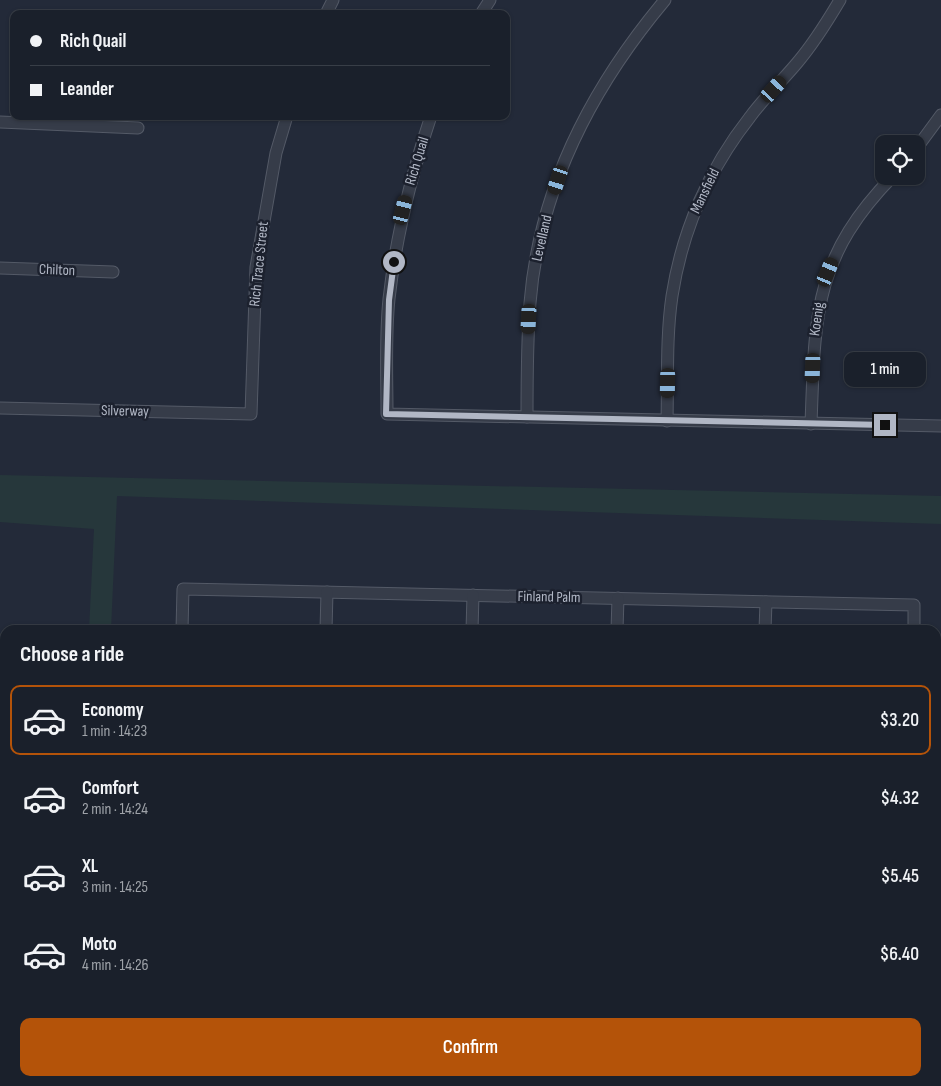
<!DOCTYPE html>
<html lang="en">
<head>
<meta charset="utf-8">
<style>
  body { margin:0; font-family:"Sofia Sans Condensed",sans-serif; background:#272d37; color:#f1f3f6; height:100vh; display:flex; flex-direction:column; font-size:19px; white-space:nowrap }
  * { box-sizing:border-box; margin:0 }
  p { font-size:16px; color:#9fa3a9 }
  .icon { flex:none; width:28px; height:28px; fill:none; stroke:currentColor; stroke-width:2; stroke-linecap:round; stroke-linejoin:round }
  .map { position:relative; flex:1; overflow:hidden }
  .drawer { position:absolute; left:0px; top:625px; width:941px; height:461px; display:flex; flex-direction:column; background:#1a202b; border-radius:15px 15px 0 0; box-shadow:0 1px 4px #0004,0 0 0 1px #383e47 }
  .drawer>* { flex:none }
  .top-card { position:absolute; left:10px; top:10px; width:500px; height:110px; border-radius:10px; box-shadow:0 1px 4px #0004,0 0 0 1px #383e47; display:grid; align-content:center; height:110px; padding:0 20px; background:#1a202b }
  .fabs { position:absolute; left:875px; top:135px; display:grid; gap:10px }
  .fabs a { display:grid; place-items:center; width:50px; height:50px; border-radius:10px; background:#1a202b; box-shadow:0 1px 4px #0004,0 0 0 1px #383e47; font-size:25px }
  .end { position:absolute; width:22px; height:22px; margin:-11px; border:6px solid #b1b7c5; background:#111; box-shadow:0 0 0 2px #111 }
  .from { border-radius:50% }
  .bubble { position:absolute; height:35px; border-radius:10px; background:#1a202b; box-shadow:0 1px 4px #0004,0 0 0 1px #383e47; font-size:16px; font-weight:600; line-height:35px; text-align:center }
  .car { position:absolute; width:15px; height:30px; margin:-15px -8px; border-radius:6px; box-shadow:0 0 4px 1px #0007; background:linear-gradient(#222 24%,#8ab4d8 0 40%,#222 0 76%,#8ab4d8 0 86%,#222 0) }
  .top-card b { display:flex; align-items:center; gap:18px; height:48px; font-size:19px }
  .top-card b+b { border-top:1px solid #383e47 }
  .top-card i { width:12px; height:12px; background:#f1f3f6 }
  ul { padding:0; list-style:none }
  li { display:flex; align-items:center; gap:15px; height:70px; margin:0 10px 8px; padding:0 10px; border:2px solid transparent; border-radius:10px }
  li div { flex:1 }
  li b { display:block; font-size:19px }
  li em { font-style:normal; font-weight:600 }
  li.active { border-color:#b45309 }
  li>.icon { width:45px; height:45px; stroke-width:1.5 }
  h2 { padding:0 20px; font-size:22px; line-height:60px }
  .cta { display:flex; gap:10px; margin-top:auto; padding:10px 20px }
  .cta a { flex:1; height:58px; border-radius:10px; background:#b45309; color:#fff; font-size:20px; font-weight:600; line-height:58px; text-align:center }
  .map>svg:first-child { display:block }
  .green { fill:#26373b }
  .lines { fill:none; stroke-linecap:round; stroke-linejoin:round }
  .lane-casing { stroke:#545a67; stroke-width:8 }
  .street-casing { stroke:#545a67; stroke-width:13 }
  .secondary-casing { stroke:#545a67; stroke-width:18 }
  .lane { stroke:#363c49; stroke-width:5.5 }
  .street { stroke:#363c49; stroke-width:11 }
  .secondary { stroke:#454b5c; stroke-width:16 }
  .route { stroke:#b1b7c5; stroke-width:6 }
  .labels { text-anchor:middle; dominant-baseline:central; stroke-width:5; stroke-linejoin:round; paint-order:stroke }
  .street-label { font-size:15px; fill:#b1b7c5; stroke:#1c212e }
</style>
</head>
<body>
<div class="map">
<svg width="941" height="1086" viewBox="0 0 941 1086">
  <rect width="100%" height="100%" fill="#232a39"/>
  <g class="green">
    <polygon points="0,475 941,496 941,524 117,496 111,630 89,630 94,529 0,522"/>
    <rect x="0" y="772" width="5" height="78"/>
    <polygon points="66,1081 93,1081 92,1086 66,1086"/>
    <polygon points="391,1081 480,1081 481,1086 390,1086"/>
  </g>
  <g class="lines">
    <defs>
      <g id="lane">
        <polyline points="0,888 5,888"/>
        <polyline points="32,1086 32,1081"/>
      </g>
      <g id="street">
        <polyline points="326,14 333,0"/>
        <polyline points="481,14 490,0"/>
        <path d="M 431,116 C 411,176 396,236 389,299 C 385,337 387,376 387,414 L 941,426"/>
        <polyline points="0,122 138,128"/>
        <polyline points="916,149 941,115"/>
        <polyline points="0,268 113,272"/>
        <polyline points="0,408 251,414 256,267 276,153 287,116"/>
        <path d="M 527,417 C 527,379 527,341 530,303 C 539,189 592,87 665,0"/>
        <path d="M 667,421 C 668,379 666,337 672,296 C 682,231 709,169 750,117 C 764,98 782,81 797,63 C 814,43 827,22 840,0"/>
        <path d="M 811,424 C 815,316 813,258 893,176"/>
        <polyline points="182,630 183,589 914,605 914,630"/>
        <polyline points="326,630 327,592"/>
        <polyline points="472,630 473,595"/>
        <polyline points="617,630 618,598"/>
        <polyline points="765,630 766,602"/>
        <polyline points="936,850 941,851"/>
        <polyline points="936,996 941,996"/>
        <polyline points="552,1081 552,1086"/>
        <polyline points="166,1086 166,1081"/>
        <polyline points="317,1086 317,1081"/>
        <polyline points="810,1086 810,1081"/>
      </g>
      <g id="secondary">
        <polyline points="0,806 5,806"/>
        <polyline points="440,1081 442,1086"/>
      </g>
    </defs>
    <use href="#lane" class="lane-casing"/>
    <use href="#street" class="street-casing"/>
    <use href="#secondary" class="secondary-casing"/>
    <use href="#lane" class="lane"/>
    <use href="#street" class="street"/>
    <use href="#secondary" class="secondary"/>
  </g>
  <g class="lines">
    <polyline class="route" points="394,262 389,300 386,414 885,425"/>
  </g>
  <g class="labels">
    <g class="street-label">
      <text transform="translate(417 161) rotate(-73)">Rich Quail</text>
      <text transform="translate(705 191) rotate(-64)">Mansfield</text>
      <text transform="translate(542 238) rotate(-77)">Levelland</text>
      <text transform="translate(259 264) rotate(-84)">Rich Trace Street</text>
      <text transform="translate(57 270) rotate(2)">Chilton</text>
      <text transform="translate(817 319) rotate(-82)">Koenig</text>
      <text transform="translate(125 411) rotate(1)">Silverway</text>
      <text transform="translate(549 597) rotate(1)">Finland Palm</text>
    </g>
  </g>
</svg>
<div class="fabs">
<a><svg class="icon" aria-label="locate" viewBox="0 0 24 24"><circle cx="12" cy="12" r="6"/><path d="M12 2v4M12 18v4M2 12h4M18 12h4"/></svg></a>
</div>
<i class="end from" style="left:394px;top:262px"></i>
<i class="end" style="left:885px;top:425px"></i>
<div class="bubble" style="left:844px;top:352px;width:82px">1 min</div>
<i class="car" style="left:774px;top:89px;rotate:42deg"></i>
<i class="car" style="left:558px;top:180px;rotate:198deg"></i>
<i class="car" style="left:403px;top:210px;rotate:14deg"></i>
<i class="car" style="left:828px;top:272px;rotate:23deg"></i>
<i class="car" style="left:529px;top:319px;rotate:183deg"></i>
<i class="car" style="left:813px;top:368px;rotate:182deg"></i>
<i class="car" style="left:668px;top:383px;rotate:181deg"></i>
<div class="top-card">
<b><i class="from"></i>Rich Quail</b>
<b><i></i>Leander</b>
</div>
<section class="drawer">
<h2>Choose a ride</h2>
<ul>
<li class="active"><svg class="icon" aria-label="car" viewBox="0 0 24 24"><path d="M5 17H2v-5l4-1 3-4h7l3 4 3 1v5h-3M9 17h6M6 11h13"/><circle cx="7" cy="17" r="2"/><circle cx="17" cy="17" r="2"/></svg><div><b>Economy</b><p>1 min · 14:23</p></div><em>$3.20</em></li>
<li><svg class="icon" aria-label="car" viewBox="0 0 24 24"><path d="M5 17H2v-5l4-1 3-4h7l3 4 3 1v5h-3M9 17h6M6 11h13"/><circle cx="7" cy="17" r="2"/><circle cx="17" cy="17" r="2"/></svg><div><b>Comfort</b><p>2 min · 14:24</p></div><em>$4.32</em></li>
<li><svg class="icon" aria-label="car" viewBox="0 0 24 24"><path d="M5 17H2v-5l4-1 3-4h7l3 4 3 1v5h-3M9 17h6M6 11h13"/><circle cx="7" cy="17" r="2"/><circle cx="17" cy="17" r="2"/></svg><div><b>XL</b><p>3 min · 14:25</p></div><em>$5.45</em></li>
<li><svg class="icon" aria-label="car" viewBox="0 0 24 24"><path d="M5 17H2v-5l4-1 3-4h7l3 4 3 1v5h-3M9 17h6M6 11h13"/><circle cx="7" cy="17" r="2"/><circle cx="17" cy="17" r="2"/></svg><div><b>Moto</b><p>4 min · 14:26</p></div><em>$6.40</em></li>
</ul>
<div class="cta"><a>Confirm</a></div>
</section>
</div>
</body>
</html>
